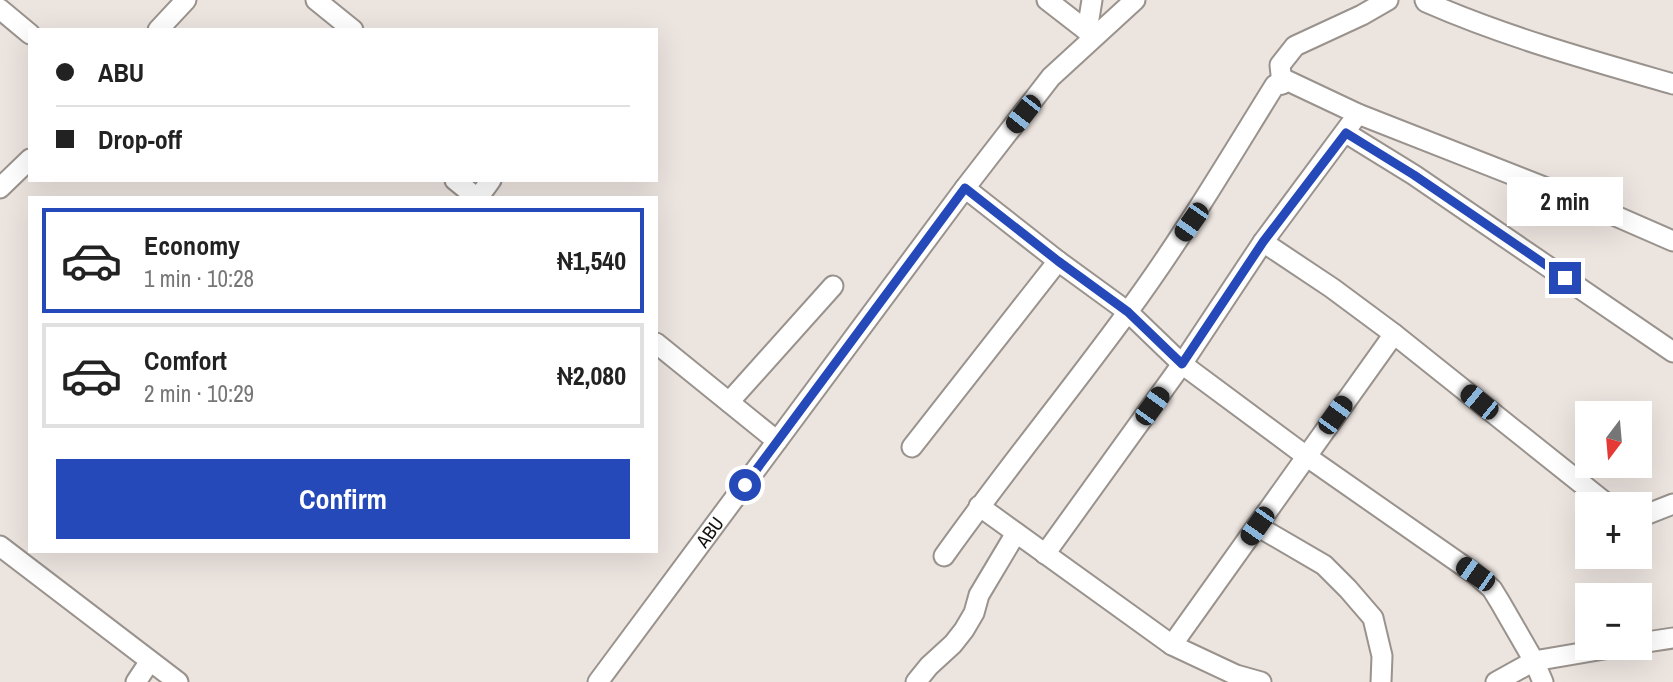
<!DOCTYPE html>
<html lang="en">
<head>
<meta charset="utf-8">
<style>
  body { margin:0; font-family:"Archivo Narrow",sans-serif; background:#f6f6f6; color:#222; height:100vh; display:flex; flex-direction:column; font-size:26px; white-space:nowrap }
  * { box-sizing:border-box; margin:0 }
  p { font-size:23px; color:#767676 }
  .icon { flex:none; width:38px; height:38px; fill:none; stroke:currentColor; stroke-width:2; stroke-linecap:round; stroke-linejoin:round }
  .map { position:relative; flex:1; overflow:hidden }
  .drawer { position:absolute; left:28px; top:196px; width:630px; height:357px; display:flex; flex-direction:column; background:#fff; border-radius:0px; box-shadow:0 7px 28px #0002 }
  .drawer>* { flex:none }
  .banner { position:absolute; left:28px; top:28px; width:630px; height:154px; border-radius:0px; box-shadow:0 7px 28px #0002; display:grid; align-content:center; height:154px; padding:0 28px; background:#fff }
  .needle { width:46px; rotate:196deg }
  .controls { position:absolute; left:1575px; top:401px; display:grid; gap:14px }
  .controls a { display:grid; place-items:center; width:77px; height:77px; border-radius:0px; background:#fff; box-shadow:0 7px 28px #0002; font-size:35px }
  .end { position:absolute; width:32px; height:32px; margin:-16px; border:9px solid #2549b8; background:#fff; box-shadow:0 0 0 4px #fff }
  .from { border-radius:50% }
  .bubble { position:absolute; height:49px; border-radius:0px; background:#fff; box-shadow:0 7px 28px #0002; font-size:23px; font-weight:700; line-height:49px; text-align:center }
  .car { position:absolute; width:21px; height:42px; margin:-21px -10px; border-radius:9px; box-shadow:0 0 5px 2px #0007; background:linear-gradient(#222 24%,#8ab4d8 0 40%,#222 0 76%,#8ab4d8 0 86%,#222 0) }
  .banner b { display:flex; align-items:center; gap:24px; height:66px; font-size:26px }
  .banner b+b { border-top:2px solid #e0e0e0 }
  .banner i { width:18px; height:18px; background:#222 }
  ul { padding:12px 0 0; list-style:none }
  li { display:flex; align-items:center; gap:21px; height:105px; margin:0 14px 10px; padding:0 14px; border:4px solid #e0e0e0; border-radius:0px }
  li div { flex:1 }
  li b { display:block; font-size:26px }
  li em { font-style:normal; font-weight:700 }
  li.active { border-color:#2549b8 }
  li>.icon { width:63px; height:63px; stroke-width:1.5 }
  .cta { display:flex; gap:14px; margin-top:auto; padding:14px 28px }
  .cta a { flex:1; height:80px; border-radius:0px; background:#2549b8; color:#fff; font-size:28px; font-weight:700; line-height:80px; text-align:center }
  .map>svg:first-child { display:block }
  .lines { fill:none; stroke-linecap:round; stroke-linejoin:round }
  .minor-casing { stroke:#99928d; stroke-width:23 }
  .minor { stroke:#fff; stroke-width:19 }
  .route { stroke:#2549b8; stroke-width:9 }
  .labels { text-anchor:middle; dominant-baseline:central; stroke-width:6; stroke-linejoin:round; paint-order:stroke }
  .street-label { font-size:19px; fill:#141210; stroke:#ece4df }
</style>
</head>
<body>
<div class="map">
<svg width="1673" height="682" viewBox="0 0 1673 682">
  <rect width="100%" height="100%" fill="#ece4df"/>
  <g class="lines">
    <defs>
      <g id="minor">
        <polyline points="316,0 353,30"/>
        <polyline points="1047,0 1087,31"/>
        <polyline points="1092,0 1087,31 1095,36"/>
        <path d="M 1425,0 L 1426,2 C 1506,37 1589,60 1673,84"/>
        <polyline points="0,9 30,34"/>
        <polyline points="158,30 186,0"/>
        <polyline points="1282,84 1280,65 1295,46 1362,15 1388,0"/>
        <polyline points="1346,133 1414,175 1673,352"/>
        <polyline points="455,180 477,198"/>
        <polyline points="0,188 30,159"/>
        <polyline points="965,188 1058,261 1128,312 1182,364 1306,456 1475,574 1492,589 1500,602 1534,661 1543,682"/>
        <polyline points="478,198 491,180"/>
        <polyline points="1263,242 1332,288 1394,334 1607,504"/>
        <polyline points="656,343 777,441"/>
        <polyline points="729,402 833,286"/>
        <polyline points="912,447 1058,261"/>
        <polyline points="979,506 1172,645 1236,675 1261,682"/>
        <polyline points="1640,517 1673,504"/>
        <polyline points="1257,526 1324,565 1348,589 1373,618 1382,656 1381,682"/>
        <polyline points="0,546 178,682"/>
        <polyline points="1045,554 1182,364 1263,242 1358,114"/>
        <path d="M 944,556 C 1003,473 1067,395 1127,313 C 1181,240 1227,162 1275,85 L 1282,84 L 1286,80 L 1358,114 L 1595,207 L 1673,241"/>
        <polyline points="1640,643 1673,638"/>
        <polyline points="1172,645 1394,334"/>
        <polyline points="136,682 150,661"/>
        <path id="s1" d="M 598,682 L 965,188 L 1051,77 L 1135,0"/>
        <polyline points="916,682 929,666 953,644 964,630 974,613 979,595 1016,533"/>
        <polyline points="1496,682 1534,661 1610,648"/>
      </g>
    </defs>
    <use href="#minor" class="minor-casing"/>
    <use href="#minor" class="minor"/>
  </g>
  <g class="lines">
    <polyline class="route" points="745,485 965,188 1058,261 1128,312 1182,364 1263,242 1346,133 1414,175 1565,278"/>
  </g>
  <g class="labels">
    <g class="street-label">
      <text stroke="none"><textPath href="#s1" startOffset="187">ABU</textPath></text>
    </g>
  </g>
</svg>
<div class="controls">
<a><svg class="needle" viewBox="-14 -14 28 28"><path d="M0-13l5 13h-10z" fill="#e53935"/><path d="M0 13l5-13h-10z" fill="#767676"/></svg></a>
<a>+</a>
<a>−</a>
</div>
<i class="end from" style="left:745px;top:485px"></i>
<i class="end" style="left:1565px;top:278px"></i>
<div class="bubble" style="left:1507px;top:177px;width:116px">2 min</div>
<i class="car" style="left:1023px;top:114px;rotate:218deg"></i>
<i class="car" style="left:1191px;top:222px;rotate:215deg"></i>
<i class="car" style="left:1479px;top:402px;rotate:309deg"></i>
<i class="car" style="left:1152px;top:406px;rotate:36deg"></i>
<i class="car" style="left:1335px;top:415px;rotate:36deg"></i>
<i class="car" style="left:1257px;top:526px;rotate:215deg"></i>
<i class="car" style="left:1475px;top:574px;rotate:305deg"></i>
<div class="banner">
<b><i class="from"></i>ABU</b>
<b><i></i>Drop-off</b>
</div>
<section class="drawer">
<ul>
<li class="active"><svg class="icon" aria-label="car" viewBox="0 0 24 24"><path d="M5 17H2v-5l4-1 3-4h7l3 4 3 1v5h-3M9 17h6M6 11h13"/><circle cx="7" cy="17" r="2"/><circle cx="17" cy="17" r="2"/></svg><div><b>Economy</b><p>1 min · 10:28</p></div><em>₦1,540</em></li>
<li><svg class="icon" aria-label="car" viewBox="0 0 24 24"><path d="M5 17H2v-5l4-1 3-4h7l3 4 3 1v5h-3M9 17h6M6 11h13"/><circle cx="7" cy="17" r="2"/><circle cx="17" cy="17" r="2"/></svg><div><b>Comfort</b><p>2 min · 10:29</p></div><em>₦2,080</em></li>
</ul>
<div class="cta"><a>Confirm</a></div>
</section>
</div>
</body>
</html>
